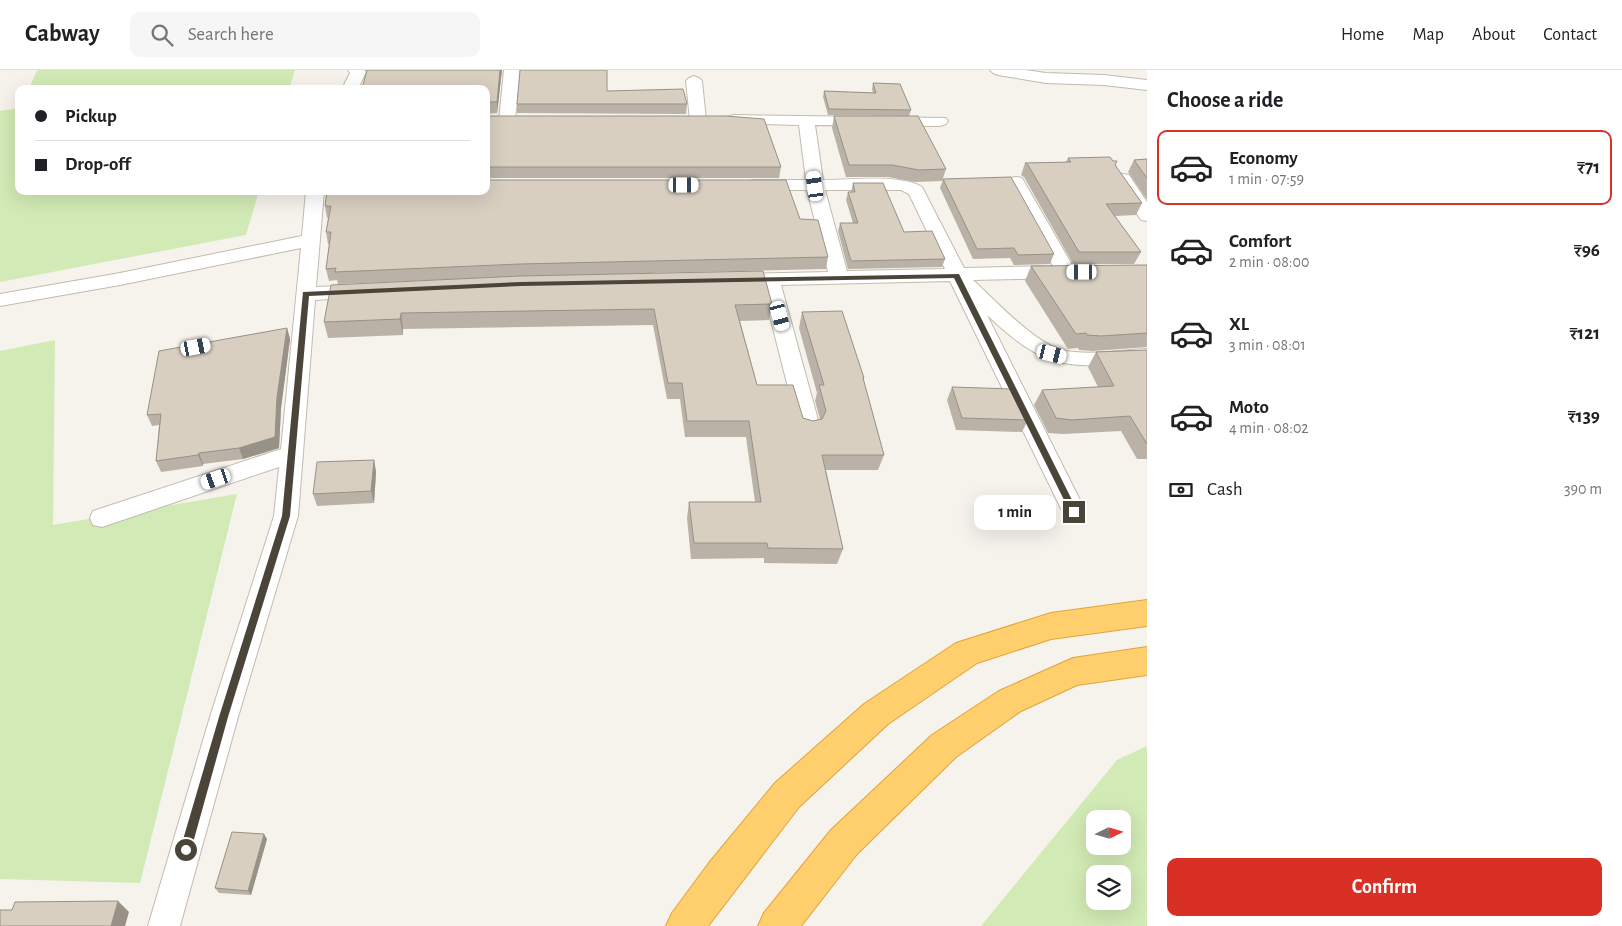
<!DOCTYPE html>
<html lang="en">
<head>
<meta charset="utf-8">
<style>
  body { margin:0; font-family:"Alegreya Sans",sans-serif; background:#f6f6f6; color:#202124; height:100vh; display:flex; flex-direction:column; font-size:19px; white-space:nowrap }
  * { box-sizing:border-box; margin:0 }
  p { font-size:16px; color:#757577 }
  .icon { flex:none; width:28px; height:28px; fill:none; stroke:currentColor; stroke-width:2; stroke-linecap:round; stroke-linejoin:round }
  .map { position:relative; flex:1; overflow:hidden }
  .drawer { display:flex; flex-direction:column; background:#fff; width:475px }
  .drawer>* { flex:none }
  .hud { position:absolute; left:15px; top:15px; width:475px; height:110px; border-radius:10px; box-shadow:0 5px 20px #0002; display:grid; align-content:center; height:110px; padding:0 20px; background:#fff }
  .needle { width:32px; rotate:85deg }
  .tools { position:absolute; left:1086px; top:740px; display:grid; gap:10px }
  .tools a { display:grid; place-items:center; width:45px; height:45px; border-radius:10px; background:#fff; box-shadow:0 5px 20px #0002; font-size:25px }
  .end { position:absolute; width:22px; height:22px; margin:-11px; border:6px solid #4b4439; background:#fff; box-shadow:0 0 0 2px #fff }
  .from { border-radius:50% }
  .bubble { position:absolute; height:35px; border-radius:10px; background:#fff; box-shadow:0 5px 20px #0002; font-size:16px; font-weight:700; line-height:35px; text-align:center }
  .car { position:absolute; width:15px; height:30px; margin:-15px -8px; border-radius:6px; box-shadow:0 0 4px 1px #0007; background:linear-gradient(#fff 24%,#345 0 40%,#fff 0 76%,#345 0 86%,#fff 0) }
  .hud b { display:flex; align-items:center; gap:18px; height:48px; font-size:19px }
  .hud b+b { border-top:1px solid #e0e0e0 }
  .hud i { width:12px; height:12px; background:#202124 }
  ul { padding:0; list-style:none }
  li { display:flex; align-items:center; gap:15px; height:75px; margin:0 10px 8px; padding:0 10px; border:2px solid transparent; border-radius:10px }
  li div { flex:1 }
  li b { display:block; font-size:19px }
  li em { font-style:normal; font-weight:700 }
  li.on { border-color:#d93025 }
  li>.icon { width:45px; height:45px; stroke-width:1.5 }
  h2 { padding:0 20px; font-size:22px; line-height:60px }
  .pay { display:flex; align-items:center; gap:12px; height:55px; padding:0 20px; font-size:19px }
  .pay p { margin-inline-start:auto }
  .action { display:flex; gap:10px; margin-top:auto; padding:10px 20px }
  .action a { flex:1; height:58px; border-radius:10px; background:#d93025; color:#fff; font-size:20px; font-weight:700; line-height:58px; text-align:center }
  header { display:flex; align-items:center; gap:30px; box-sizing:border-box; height:70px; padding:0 25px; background:#fff; border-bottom:1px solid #e0e0e0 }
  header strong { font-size:24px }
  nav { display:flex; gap:28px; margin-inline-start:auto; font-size:18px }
  .search { width:350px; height:45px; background:#f6f6f6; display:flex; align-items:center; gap:12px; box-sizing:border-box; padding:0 18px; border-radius:10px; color:#757577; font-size:19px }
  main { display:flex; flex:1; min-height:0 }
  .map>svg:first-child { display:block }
  .green { fill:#d2eab5; fill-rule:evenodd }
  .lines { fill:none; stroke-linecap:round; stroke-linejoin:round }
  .minor-casing { stroke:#c2bbae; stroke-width:2 }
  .motorway-casing { stroke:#e0a43c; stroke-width:2 }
  .minor { fill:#fff; fill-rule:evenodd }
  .motorway { fill:#ffcf6e; fill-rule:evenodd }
  .wall { fill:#bab2a6 }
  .shaded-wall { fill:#979187 }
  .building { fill:#d8cfc1; stroke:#979187 }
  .route { fill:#4b4439 }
</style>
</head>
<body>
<header>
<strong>Cabway</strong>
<div class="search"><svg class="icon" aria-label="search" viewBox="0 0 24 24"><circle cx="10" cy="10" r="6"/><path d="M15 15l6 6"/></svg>Search here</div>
<nav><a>Home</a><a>Map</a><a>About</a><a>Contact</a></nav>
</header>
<main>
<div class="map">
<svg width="1147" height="856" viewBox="0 0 1147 856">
  <rect width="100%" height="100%" fill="#f6f3ec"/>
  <g class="green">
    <polygon points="37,0 295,0 289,19 29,19"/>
    <polygon points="19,38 19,121 259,121 246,165 0,212 0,41"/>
    <polygon points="55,270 53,455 237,424 140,813 0,809 0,281"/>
    <path d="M 1147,676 L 1147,856 L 981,856 L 1117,690 ZM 1095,749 L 1122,749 L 1122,776 L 1095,776 ZM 1095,804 L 1122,804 L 1122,831 L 1095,831 Z"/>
  </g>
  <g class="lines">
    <defs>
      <g id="minor">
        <polygon points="348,0 364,0 366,2 358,19 342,19 350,3"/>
        <polygon points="504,0 520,0 515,50 513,53 501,53 499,50"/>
        <polygon points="990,0 1025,0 1046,3 1104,5 1147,10 1147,20 1104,15 1046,13 998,5 993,3"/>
        <polygon points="694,6 699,8 702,11 706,50 704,53 692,53 690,50 686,11 689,8"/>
        <path d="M 733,45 L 946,48 L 948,51 L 946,54 L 940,56 L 815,55 L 823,110 C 849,110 901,104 922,117 L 964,198 L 1053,196 L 1007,112 L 1010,108 L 1016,107 L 1022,108 L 1076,202 L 1073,206 L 1066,208 L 973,210 C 995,230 1033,272 1062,280 C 1088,286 1120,280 1147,279 L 1147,293 C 1068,297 1048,303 987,245 L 1086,442 L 1082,449 L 1074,451 L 1066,449 L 950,211 L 781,215 L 820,357 L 817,363 L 809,365 L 801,363 L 798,357 L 762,215 L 735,216 L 728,214 L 725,210 L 728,206 L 735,204 L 828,202 L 807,120 L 755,120 L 749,119 L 746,115 L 749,111 L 755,110 L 806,110 L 799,55 L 727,53 L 725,50 L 727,47 ZM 825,120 L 901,120 L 909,124 L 945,199 L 847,201 Z"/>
        <polygon points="1123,104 1129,105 1147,132 1147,151 1141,150 1114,109 1117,105"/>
        <polygon points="306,121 324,121 316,217 361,215 368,217 371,221 368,225 361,227 315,230 298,446 238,647 180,856 148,856 210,647 274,446 279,397 102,457 93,455 90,448 93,441 281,379 301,178 120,215 0,236 0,224 120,203 302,166"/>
      </g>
      <g id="motorway">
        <polygon points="1147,530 1147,556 1051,569 977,593 888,654 799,737 708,856 666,856 672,843 709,793 775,713 864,634 956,573 1051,543"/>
        <polygon points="1147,577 1147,605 1077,615 1021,641 956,687 857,784 801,856 758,856 764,843 831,760 932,665 999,621 1073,588"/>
      </g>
    </defs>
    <use href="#minor" class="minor-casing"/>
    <use href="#motorway" class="motorway-casing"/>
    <use href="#minor" class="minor"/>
    <use href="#motorway" class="motorway"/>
  </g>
  <g class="wall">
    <polygon points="367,0 502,0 497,43 486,44 486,19"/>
    <polygon points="873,13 911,40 909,46 828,45 823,27 824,21 873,23 872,19"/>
    <polygon points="607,21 687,34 686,44 517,43 517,34"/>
    <polygon points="486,46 781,97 779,108 486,108"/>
    <polygon points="834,46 946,99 942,111 915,112 888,107 846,107 832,58"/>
    <polygon points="1068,88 1115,95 1142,133 1136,145 1115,146 1141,182 1134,194 1073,194 1024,107 1021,105 1025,93 1066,92"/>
    <polygon points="1147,89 1147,130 1128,102 1134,90"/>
    <polygon points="943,109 1054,184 1050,194 1014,195 1010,188 973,189 940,118"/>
    <polygon points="853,113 904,162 945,189 942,197 848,199 838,161 840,153 853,153 846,130 848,122 851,122"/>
    <polygon points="327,121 800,149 828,187 826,199 649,203 772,234 769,250 740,251 757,315 803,348 813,351 820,349 815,331 817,323 799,258 802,242 864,308 863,311 884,385 878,400 826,400 843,479 837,494 764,493 764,488 691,489 687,448 689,432 755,432 746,367 685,367 680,329 667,329 653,255 403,259 403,265 328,268 324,252 438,210 338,214 337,210 329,211 326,199 329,174 328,174 326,162 328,148 327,148 325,136"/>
    <polygon points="1147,195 1147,277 1093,281 1079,280 1078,278 1068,279 1025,211 1031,196"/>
    <polygon points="287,258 290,269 281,338 279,378 243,389 203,394 203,396 161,402 156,391 159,355 152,356 147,345"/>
    <polygon points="1147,280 1147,389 1137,389 1121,361 1063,364 1048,363 1034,335 1042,320 1098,317 1088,297 1096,282"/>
    <polygon points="952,317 1028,350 1022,362 956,360 947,330"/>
    <polygon points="374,390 376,402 374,433 317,436 313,424"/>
    <polygon points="267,769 251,825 219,823 215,818"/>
  </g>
  <g class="shaded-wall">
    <polygon points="500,0 502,0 497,43 497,32"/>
    <polygon points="401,243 403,259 403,265 400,249"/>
    <polygon points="287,258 290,269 281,338 279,378 243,389 239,378 277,327"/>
    <polygon points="199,383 203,394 203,396 198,385"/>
    <polygon points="374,390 376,402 374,433 371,421"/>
    <polygon points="264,764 267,769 251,825 248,821"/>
    <polygon points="118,831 129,842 125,856 111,856"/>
  </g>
  <g class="building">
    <polygon points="367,0 500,0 497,32 486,32 486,19 362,19"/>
    <polygon points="520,0 607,0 607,21 683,19 687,34 517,34"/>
    <polygon points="873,13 900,14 911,40 829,39 824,21 876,23"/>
    <polygon points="486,46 726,46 764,49 781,97 486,97"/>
    <polygon points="834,46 918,46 946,99 919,100 892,95 849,95"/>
    <polygon points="1110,87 1113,91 1117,91 1115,95 1142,133 1106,134 1141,182 1079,182 1028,95 1025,93 1071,92 1068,88"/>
    <polygon points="1147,89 1147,108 1134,90"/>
    <polygon points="1011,107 1054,184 1018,185 1014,178 977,179 943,109"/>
    <polygon points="486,110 786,110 800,149 818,150 828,187 520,194 335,202 336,198 326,199 331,162 326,162 331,136 325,136 327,121 486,121"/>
    <polygon points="853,113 883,113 904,162 932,161 945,189 851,191 840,153 858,153 848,122 855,122"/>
    <polygon points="1147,195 1147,263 1101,266 1087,265 1086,263 1076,264 1031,196"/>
    <polygon points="763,201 772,234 735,235 757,315 793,315 803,348 813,351 822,349 826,341 819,315 824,315 802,242 842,241 864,308 863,308 884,385 822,385 843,479 768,478 767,473 694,473 689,432 761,432 749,351 687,351 682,313 668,313 654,239 401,243 400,249 324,252 331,215 520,206"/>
    <polygon points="287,258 277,327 275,367 239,378 199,383 198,385 156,391 161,344 147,345 159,281"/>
    <polygon points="1147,280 1147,374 1130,346 1072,350 1056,348 1042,320 1114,316 1096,282"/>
    <polygon points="952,317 1013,319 1028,350 962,348"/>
    <polygon points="374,390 371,421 313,424 317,392"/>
    <polygon points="232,762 264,764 248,821 215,818"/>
    <polygon points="118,831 111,856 0,856 0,840 12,840 15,832"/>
  </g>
  <polygon class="route" points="959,204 1078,442 1077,444 1071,444 1070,442 954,208 521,216 309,226 290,446 228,647 191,780 189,784 186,785 182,784 180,780 219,647 282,446 303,222 521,212"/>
</svg>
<div class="tools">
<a><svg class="needle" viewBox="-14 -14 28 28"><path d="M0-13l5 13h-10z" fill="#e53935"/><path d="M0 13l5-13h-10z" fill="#757577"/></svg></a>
<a><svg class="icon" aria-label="layers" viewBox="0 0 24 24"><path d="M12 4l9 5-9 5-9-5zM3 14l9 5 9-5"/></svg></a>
</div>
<i class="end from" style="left:186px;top:780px"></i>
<i class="end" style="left:1074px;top:442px"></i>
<div class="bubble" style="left:974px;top:425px;width:82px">1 min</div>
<i class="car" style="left:684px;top:115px;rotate:90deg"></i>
<i class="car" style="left:815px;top:116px;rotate:352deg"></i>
<i class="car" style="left:1082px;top:202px;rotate:270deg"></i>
<i class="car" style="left:780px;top:246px;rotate:165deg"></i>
<i class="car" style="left:196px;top:277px;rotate:79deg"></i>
<i class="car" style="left:1052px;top:284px;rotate:104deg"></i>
<i class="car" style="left:216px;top:409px;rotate:251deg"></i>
<div class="hud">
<b><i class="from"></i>Pickup</b>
<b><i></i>Drop-off</b>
</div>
</div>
<section class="drawer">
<h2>Choose a ride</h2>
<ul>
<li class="on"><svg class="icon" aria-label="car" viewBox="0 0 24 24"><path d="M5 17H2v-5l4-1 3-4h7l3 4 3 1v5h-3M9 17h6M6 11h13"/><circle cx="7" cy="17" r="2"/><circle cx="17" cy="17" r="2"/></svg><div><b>Economy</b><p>1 min · 07:59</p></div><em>₹71</em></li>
<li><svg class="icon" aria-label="car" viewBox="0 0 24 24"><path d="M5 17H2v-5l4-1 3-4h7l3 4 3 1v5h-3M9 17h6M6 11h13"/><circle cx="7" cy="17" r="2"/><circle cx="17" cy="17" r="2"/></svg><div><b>Comfort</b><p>2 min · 08:00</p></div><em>₹96</em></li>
<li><svg class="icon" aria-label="car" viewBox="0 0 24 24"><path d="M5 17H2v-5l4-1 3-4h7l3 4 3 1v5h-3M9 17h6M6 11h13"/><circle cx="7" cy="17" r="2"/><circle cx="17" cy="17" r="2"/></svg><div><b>XL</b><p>3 min · 08:01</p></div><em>₹121</em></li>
<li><svg class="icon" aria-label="car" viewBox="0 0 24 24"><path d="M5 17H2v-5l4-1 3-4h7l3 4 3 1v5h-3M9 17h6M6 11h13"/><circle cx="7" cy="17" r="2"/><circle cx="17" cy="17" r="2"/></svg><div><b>Moto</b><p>4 min · 08:02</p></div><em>₹139</em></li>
</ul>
<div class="pay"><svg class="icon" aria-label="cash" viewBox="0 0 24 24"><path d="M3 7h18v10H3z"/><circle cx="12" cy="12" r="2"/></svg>Cash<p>390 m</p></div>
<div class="action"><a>Confirm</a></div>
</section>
</main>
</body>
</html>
